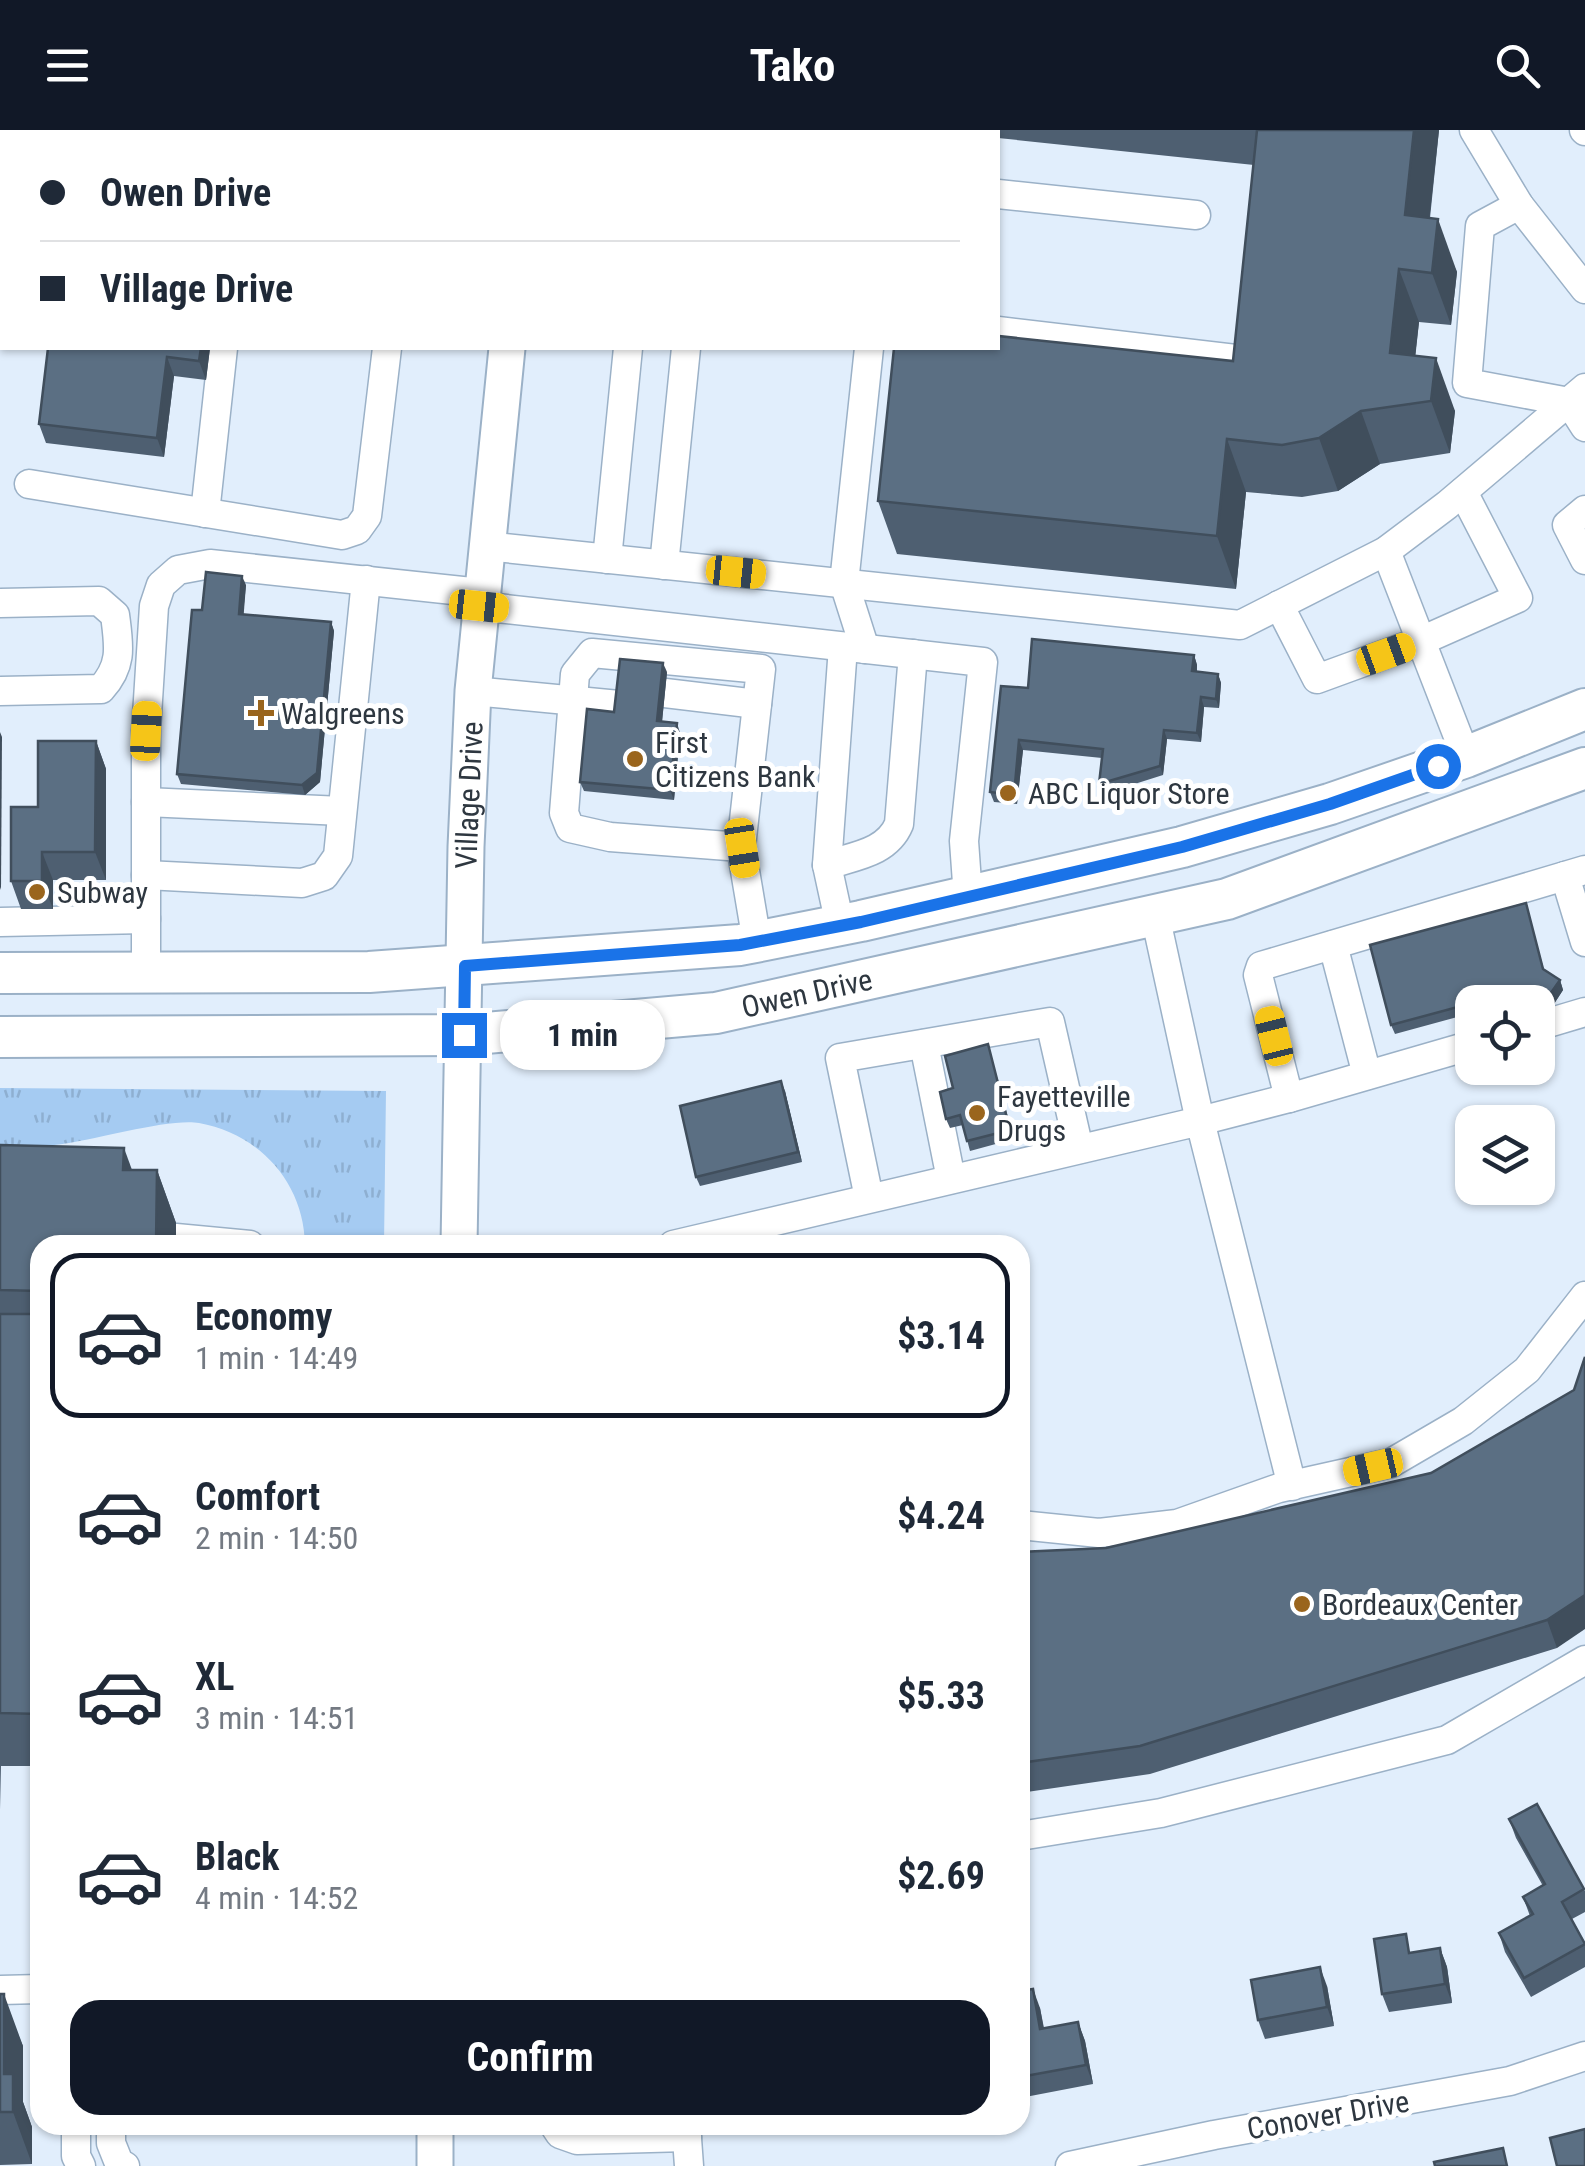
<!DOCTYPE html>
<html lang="en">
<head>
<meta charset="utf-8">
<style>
  body { margin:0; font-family:"Roboto Condensed",sans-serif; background:#f2f2f3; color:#1f2937; height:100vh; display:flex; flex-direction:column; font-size:38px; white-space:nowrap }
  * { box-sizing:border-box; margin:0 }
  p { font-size:32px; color:#747a83 }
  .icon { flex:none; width:55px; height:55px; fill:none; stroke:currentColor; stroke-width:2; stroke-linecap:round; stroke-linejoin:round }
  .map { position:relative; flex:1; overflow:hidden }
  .drawer { position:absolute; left:30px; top:1105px; width:1000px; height:900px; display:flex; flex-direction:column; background:#fff; border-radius:30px; box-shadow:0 2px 8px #0004 }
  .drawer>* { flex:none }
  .top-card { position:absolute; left:0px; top:0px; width:1000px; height:220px; box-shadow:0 2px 8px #0004; display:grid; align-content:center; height:220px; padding:0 40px; background:#fff }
  .controls { position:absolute; left:1455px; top:855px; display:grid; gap:20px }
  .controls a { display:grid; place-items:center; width:100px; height:100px; border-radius:20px; background:#fff; box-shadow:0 2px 8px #0004; font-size:50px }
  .end { position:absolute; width:45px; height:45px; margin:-22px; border:12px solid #1a73e8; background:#fff; box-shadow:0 0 0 5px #fff }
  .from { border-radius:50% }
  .bubble { position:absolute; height:70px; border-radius:30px; background:#fff; box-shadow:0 2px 8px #0004; font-size:32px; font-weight:700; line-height:70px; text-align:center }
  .car { position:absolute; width:30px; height:60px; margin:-30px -15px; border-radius:12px; box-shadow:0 0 8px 2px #0007; background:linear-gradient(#f5c518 24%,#345 0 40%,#f5c518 0 76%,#345 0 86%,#f5c518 0) }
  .top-card b { display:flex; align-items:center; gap:35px; height:95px; font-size:38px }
  .top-card b+b { border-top:2px solid #e0e1e3 }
  .top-card i { width:25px; height:25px; background:#1f2937 }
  ul { padding:18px 0 0; list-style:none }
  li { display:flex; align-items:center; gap:30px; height:165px; margin:0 20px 15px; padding:0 20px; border:5px solid transparent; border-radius:30px }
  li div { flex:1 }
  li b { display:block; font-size:38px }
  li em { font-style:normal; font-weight:700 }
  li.on { border-color:#111827 }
  li>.icon { width:90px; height:90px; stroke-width:1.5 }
  .action { display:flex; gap:20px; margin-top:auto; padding:20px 40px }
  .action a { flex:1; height:115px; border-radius:30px; background:#111827; color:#fff; font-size:40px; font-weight:700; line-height:115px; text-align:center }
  header { display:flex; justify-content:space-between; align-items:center; height:130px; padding:0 40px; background:#111827; color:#fff; font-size:45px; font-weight:700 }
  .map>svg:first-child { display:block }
  .grass { fill:url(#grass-tufts) }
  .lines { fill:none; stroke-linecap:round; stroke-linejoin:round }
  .minor-casing { stroke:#9bb1c7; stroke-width:31 }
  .major-casing { stroke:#9bb1c7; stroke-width:39 }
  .highway-casing { stroke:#9bb1c7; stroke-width:44 }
  .minor { stroke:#fff; stroke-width:28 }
  .major { stroke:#fff; stroke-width:35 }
  .highway { stroke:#fff; stroke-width:40 }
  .wall { fill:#4e5f71 }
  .shaded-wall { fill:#404e5c }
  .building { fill:#5b6f83; stroke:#404e5c; stroke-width:2.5 }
  .route { stroke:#1a73e8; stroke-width:12 }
  .poi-dot { fill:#9a651d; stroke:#fff; stroke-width:4 }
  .labels { text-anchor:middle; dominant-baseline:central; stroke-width:10; stroke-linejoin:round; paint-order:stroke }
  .poi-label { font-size:30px; fill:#2e3740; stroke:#fff; text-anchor:start }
  .street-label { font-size:30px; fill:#2e3740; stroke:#fff }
</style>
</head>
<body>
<header><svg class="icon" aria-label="menu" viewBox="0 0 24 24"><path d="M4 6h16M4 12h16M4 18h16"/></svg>Tako<svg class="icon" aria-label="search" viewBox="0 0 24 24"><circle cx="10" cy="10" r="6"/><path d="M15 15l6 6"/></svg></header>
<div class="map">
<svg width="1585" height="2036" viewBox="0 0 1585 2036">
  <defs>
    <pattern id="grass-tufts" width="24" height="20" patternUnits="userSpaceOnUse" patternTransform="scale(2.5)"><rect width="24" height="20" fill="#a5cbf2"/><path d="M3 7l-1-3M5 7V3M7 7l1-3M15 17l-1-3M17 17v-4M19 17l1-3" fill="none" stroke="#8eafd1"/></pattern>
  </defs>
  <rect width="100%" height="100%" fill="#e1eefc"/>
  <path class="grass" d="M 0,958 L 386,961 L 384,1115 L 305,1115 C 304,1053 260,1004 199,993 C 172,988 100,1008 69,1013 C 47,1017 23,1017 0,1019 Z"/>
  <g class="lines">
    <defs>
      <g id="minor">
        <polyline points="189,0 211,2"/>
        <polyline points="1474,0 1519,75 1585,159"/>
        <polyline points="1584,0 1585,1"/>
        <polyline points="11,2 12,0"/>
        <polyline points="92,2 92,0"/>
        <polyline points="246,2 246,0"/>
        <polyline points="650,2 650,0"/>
        <polyline points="707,2 707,0"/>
        <polyline points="790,2 790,0"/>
        <polyline points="892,2 892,0"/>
        <polyline points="998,64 1196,85"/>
        <polyline points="1519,75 1480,96 1467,253 1569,272 1585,297"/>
        <polyline points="0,101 2,79"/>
        <polyline points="998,201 1244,230"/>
        <polyline points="29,354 342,405 357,400 367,386 387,218"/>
        <polyline points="1585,380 1567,395 1585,430"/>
        <polyline points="205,383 223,218"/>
        <polyline points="486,416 1240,495 1386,421 1447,375 1585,258"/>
        <polyline points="1386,421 1466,627"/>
        <polyline points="607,429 628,218"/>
        <polyline points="664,435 686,218"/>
        <path d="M 0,473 L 99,471 L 115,485 C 119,516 123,535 101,559 L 0,561"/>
        <polyline points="1279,475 1317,549 1421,511 1518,468 1463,362"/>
        <polyline points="479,476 983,532 964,711 968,767"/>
        <polyline points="865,519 844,453 869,218"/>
        <polyline points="473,561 619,575"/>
        <polyline points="665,563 757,574"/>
        <polyline points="146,672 342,681"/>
        <polyline points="741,717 610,707 570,698 564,683 575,544 592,523 761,539 741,717 757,812"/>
        <path d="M 827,735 C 854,726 887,723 899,694 L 913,524"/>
        <polyline points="146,745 302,753 324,746 338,726 366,450"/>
        <polyline points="1565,746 1585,812"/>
        <polyline points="1155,785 1200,991 1289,968 1258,845 1261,836 1585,740"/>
        <polyline points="0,792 146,789"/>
        <polyline points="840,795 827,735 843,517"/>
        <polyline points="1333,815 1367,945"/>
        <polyline points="146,843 146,601 154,476 161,455 178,440 210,434 481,463"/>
        <polyline points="1538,896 1585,882"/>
        <polyline points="924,914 951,1049"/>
        <polyline points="1289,968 1472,915"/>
        <polyline points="869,1068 840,928 1050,892 1079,1019"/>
        <polyline points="176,1108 250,1115"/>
        <polyline points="673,1115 1200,991 1292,1356"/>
        <polyline points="1020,1395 1099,1403 1177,1394 1279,1358 1391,1333 1463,1291 1527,1240 1585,1166"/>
        <polyline points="1020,1706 1161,1683 1447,1610 1585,1530"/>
        <polyline points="0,1860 40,1859"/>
        <polyline points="76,1995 76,2026 81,2036"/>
        <polyline points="111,1995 111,2013 119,2033 125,2036"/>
        <polyline points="554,1995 560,2004 577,2010 687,2007"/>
        <polyline points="686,1995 689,2036"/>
        <polyline points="1070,2036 1214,2005 1510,1951 1585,1926"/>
      </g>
      <g id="major">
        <polyline points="530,2 530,0"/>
        <path id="s1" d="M 459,1115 L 466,717 L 473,561 L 507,218"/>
        <polyline points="435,1995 435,2036"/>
      </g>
      <g id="highway">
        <polyline points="0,843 369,842 740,815 861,791 1182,717 1330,674 1466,627 1585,579"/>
        <path id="s2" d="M 0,907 L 463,905 L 716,883 L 1227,769 L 1585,638"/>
      </g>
    </defs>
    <use href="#minor" class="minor-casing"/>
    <use href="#major" class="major-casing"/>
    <use href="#highway" class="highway-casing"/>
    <use href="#minor" class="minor"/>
    <use href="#major" class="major"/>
    <use href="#highway" class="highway"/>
  </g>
  <g class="wall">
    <polygon points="920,0 1439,0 1430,88 1457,142 1451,195 1419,192 1415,226 1455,281 1450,323 1380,334 1338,361 1302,367 1246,362 1236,459 897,424 878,371 1233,231 1254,35 998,8 998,2 944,2"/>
    <polygon points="48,218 210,218 206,250 174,246 164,327 46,313 39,294"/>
    <polygon points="246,455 243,484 331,492 334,501 320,652 305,665 181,654 177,644 202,480"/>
    <polygon points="1194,525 1197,535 1197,542 1218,544 1221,553 1219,578 1204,577 1201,612 1167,609 1163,645 1103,664 1099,654 1102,628 1023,620 1017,674 994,672 990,662 1028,558"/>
    <polygon points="667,542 662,592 680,603 674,670 584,661 580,652"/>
    <polygon points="96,611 106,639 106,750 53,750 53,779 21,779 11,751 38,677"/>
    <polygon points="1526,773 1544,840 1560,850 1563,860 1552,877 1536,866 1513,872 1472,872 1472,883 1395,904 1391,895"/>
    <polygon points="988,914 1014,1009 970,1021 963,995 950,998 946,989 953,958"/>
    <polygon points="785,961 802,1032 700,1056 696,1047"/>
    <polygon points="0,1015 132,1040 157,1040 176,1093 40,1115 40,1636 1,1636 0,1680"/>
    <polygon points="1574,1260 1557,1518 1150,1644 1020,1663 1020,1422 1106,1418 1431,1343"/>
    <polygon points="1537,1674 1585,1761 1585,1782 1572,1789 1585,1813 1585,1837 1531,1867 1505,1822 1499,1803 1530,1786 1523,1767 1543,1756 1516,1708 1509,1689"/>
    <polygon points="1440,1818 1447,1837 1452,1873 1389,1882 1382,1864 1413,1822"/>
    <polygon points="1327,1856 1334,1896 1265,1909 1258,1890"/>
    <polygon points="1020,1861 1040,1878 1044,1898 1078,1892 1085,1911 1093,1954 1020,1968"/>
    <polygon points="0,1864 23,1916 23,1972 32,1997 32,2034 0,2035"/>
  </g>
  <g class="shaded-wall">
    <polygon points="1414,0 1439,0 1424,138 1405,85"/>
    <polygon points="1438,89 1457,142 1451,195 1432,143"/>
    <polygon points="1399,139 1419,192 1410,276 1390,223"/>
    <polygon points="201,218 210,218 206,250 199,231"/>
    <polygon points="167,227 174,246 164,327 157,308"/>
    <polygon points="1436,228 1455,281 1450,323 1431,271"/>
    <polygon points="1361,281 1380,334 1338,361 1319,308"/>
    <polygon points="1227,309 1246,362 1236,459 1217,406"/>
    <polygon points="242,446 246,455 243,493 239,484"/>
    <polygon points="331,492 334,501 320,652 305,665 302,655"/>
    <polygon points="1194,525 1197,535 1196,551 1192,541"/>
    <polygon points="663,533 667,542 661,601 657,591"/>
    <polygon points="1218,544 1221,553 1219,578 1216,569"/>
    <polygon points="1201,567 1204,577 1201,612 1197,603"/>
    <polygon points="677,593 680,603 674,670 670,660"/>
    <polygon points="1164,600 1167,609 1163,645 1160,636"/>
    <polygon points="0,602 2,607 1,760 0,757"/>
    <polygon points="1019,610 1023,620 1017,674 1014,665"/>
    <polygon points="96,611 106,639 106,750 95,722"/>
    <polygon points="42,722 53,750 53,779 42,751"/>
    <polygon points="1560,850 1563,860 1552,877 1548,867"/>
    <polygon points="781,951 785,961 802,1032 798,1022"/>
    <polygon points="124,1018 143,1070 123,1040"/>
    <polygon points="157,1040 176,1093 176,1115 156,1115"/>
    <polygon points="1585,1465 1585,1499 1557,1518 1547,1490"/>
    <polygon points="1440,1818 1447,1837 1452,1873 1445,1854"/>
    <polygon points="1320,1837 1327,1856 1334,1896 1327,1877"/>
    <polygon points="1033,1859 1040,1878 1047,1918 1040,1899"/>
    <polygon points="4,1864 23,1916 23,1972 32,1997 32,2034 13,1982 4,1944"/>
    <polygon points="1078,1892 1085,1911 1093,1954 1086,1935"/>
  </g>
  <g class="building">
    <polygon points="1257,0 1414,0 1405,85 1438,89 1432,143 1399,139 1390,223 1436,228 1431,271 1361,281 1319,308 1282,315 1227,309 1217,406 878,371 894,218 998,218 998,206 1233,231"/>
    <polygon points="48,218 201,218 199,231 167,227 157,308 39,294"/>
    <polygon points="206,442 242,446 239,484 331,492 317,643 302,655 177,644 192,480 202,480"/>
    <polygon points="1032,509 1194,525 1192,541 1218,544 1216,569 1201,567 1197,603 1164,600 1160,636 1099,654 1103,619 1019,610 1014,665 990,662 1001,556 1028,558"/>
    <polygon points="620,529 663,533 657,591 677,593 670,660 580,652 587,579 614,582"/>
    <polygon points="38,611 96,611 95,722 42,722 42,751 11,751 11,677 38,677"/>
    <polygon points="1526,773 1543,839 1560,850 1548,867 1532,857 1391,895 1370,815"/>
    <polygon points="988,914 1010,1000 967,1011 960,985 946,989 940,962 953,958 945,926"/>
    <polygon points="781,951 798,1022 696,1047 680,976"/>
    <polygon points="0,1015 124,1018 123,1040 157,1040 156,1115 40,1115 40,1161 0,1160"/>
    <polygon points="0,1184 40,1184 40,1584 0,1583"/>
    <polygon points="1585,1227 1585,1465 1547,1490 1140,1616 1020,1633 1020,1422 1106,1418 1431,1343 1574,1260"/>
    <polygon points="1537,1674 1584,1759 1562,1772 1585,1814 1524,1848 1499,1803 1533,1784 1523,1767 1545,1754 1509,1689"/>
    <polygon points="1406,1804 1409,1823 1440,1818 1445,1854 1382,1864 1374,1809"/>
    <polygon points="1320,1837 1327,1877 1258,1890 1251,1850"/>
    <polygon points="1033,1859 1040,1899 1078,1892 1086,1935 1020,1947 1020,1861"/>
    <polygon points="0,1864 4,1864 4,1944 13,1944 13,1982 0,1982"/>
    <polygon points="1585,1999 1585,2036 1557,2036 1550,2008"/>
    <polygon points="1503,2018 1507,2036 1435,2036 1434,2032"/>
  </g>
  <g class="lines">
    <polyline class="route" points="464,905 465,836 740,815 861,792 1182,717 1330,674 1438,636"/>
  </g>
  <g class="poi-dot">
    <path d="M256 568h10v10h10v10h-10v10h-10v-10h-10v-10h10z"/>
    <circle cx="635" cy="629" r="10"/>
    <circle cx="1008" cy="663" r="10"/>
    <circle cx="37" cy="762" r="10"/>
    <circle cx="977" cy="983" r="10"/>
    <circle cx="1302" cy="1474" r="10"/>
  </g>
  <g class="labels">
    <g class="poi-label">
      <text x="281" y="583">Walgreens</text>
      <text x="655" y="612">First<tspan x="655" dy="34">Citizens Bank</tspan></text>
      <text x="1028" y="663">ABC Liquor Store</text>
      <text x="57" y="762">Subway</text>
      <text x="997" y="966">Fayetteville<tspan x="997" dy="34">Drugs</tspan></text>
      <text x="1322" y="1474">Bordeaux Center</text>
    </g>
    <g class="street-label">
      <text stroke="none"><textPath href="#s1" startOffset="450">Village Drive</textPath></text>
      <text stroke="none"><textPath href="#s2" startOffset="810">Owen Drive</textPath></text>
      <text transform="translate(1328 1985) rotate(-10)">Conover Drive</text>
    </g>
  </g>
</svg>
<div class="controls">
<a><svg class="icon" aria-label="locate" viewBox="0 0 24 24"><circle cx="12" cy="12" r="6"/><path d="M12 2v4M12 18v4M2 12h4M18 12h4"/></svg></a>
<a><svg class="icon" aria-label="layers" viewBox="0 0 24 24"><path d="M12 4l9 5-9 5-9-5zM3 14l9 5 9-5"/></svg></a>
</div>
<i class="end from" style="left:1438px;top:636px"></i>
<i class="end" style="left:464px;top:905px"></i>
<div class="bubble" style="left:500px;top:870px;width:165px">1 min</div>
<i class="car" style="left:736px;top:442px;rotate:96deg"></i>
<i class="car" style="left:479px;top:476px;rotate:96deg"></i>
<i class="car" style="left:1386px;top:524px;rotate:70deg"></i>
<i class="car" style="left:146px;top:601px;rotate:3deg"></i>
<i class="car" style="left:742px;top:718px;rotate:171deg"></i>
<i class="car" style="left:1274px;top:906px;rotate:346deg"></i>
<i class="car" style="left:1373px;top:1337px;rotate:257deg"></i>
<div class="top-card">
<b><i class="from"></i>Owen Drive</b>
<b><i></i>Village Drive</b>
</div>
<section class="drawer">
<ul>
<li class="on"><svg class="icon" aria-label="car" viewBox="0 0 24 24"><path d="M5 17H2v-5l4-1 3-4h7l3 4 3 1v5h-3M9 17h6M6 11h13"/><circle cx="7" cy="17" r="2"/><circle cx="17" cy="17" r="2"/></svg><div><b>Economy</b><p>1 min · 14:49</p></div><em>$3.14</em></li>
<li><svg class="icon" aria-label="car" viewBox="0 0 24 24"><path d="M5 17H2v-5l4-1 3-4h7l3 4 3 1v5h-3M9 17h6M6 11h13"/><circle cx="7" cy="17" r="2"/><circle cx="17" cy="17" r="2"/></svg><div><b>Comfort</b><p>2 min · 14:50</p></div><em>$4.24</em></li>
<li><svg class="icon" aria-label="car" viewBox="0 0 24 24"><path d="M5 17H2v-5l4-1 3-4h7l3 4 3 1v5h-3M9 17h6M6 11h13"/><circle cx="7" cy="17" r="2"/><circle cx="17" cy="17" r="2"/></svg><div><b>XL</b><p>3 min · 14:51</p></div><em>$5.33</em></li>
<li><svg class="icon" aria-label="car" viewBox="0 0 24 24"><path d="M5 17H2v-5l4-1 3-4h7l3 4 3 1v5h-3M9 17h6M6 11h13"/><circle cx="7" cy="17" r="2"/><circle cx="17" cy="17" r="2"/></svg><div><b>Black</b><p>4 min · 14:52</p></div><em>$2.69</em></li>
</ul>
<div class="action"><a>Confirm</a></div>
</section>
</div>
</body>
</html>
